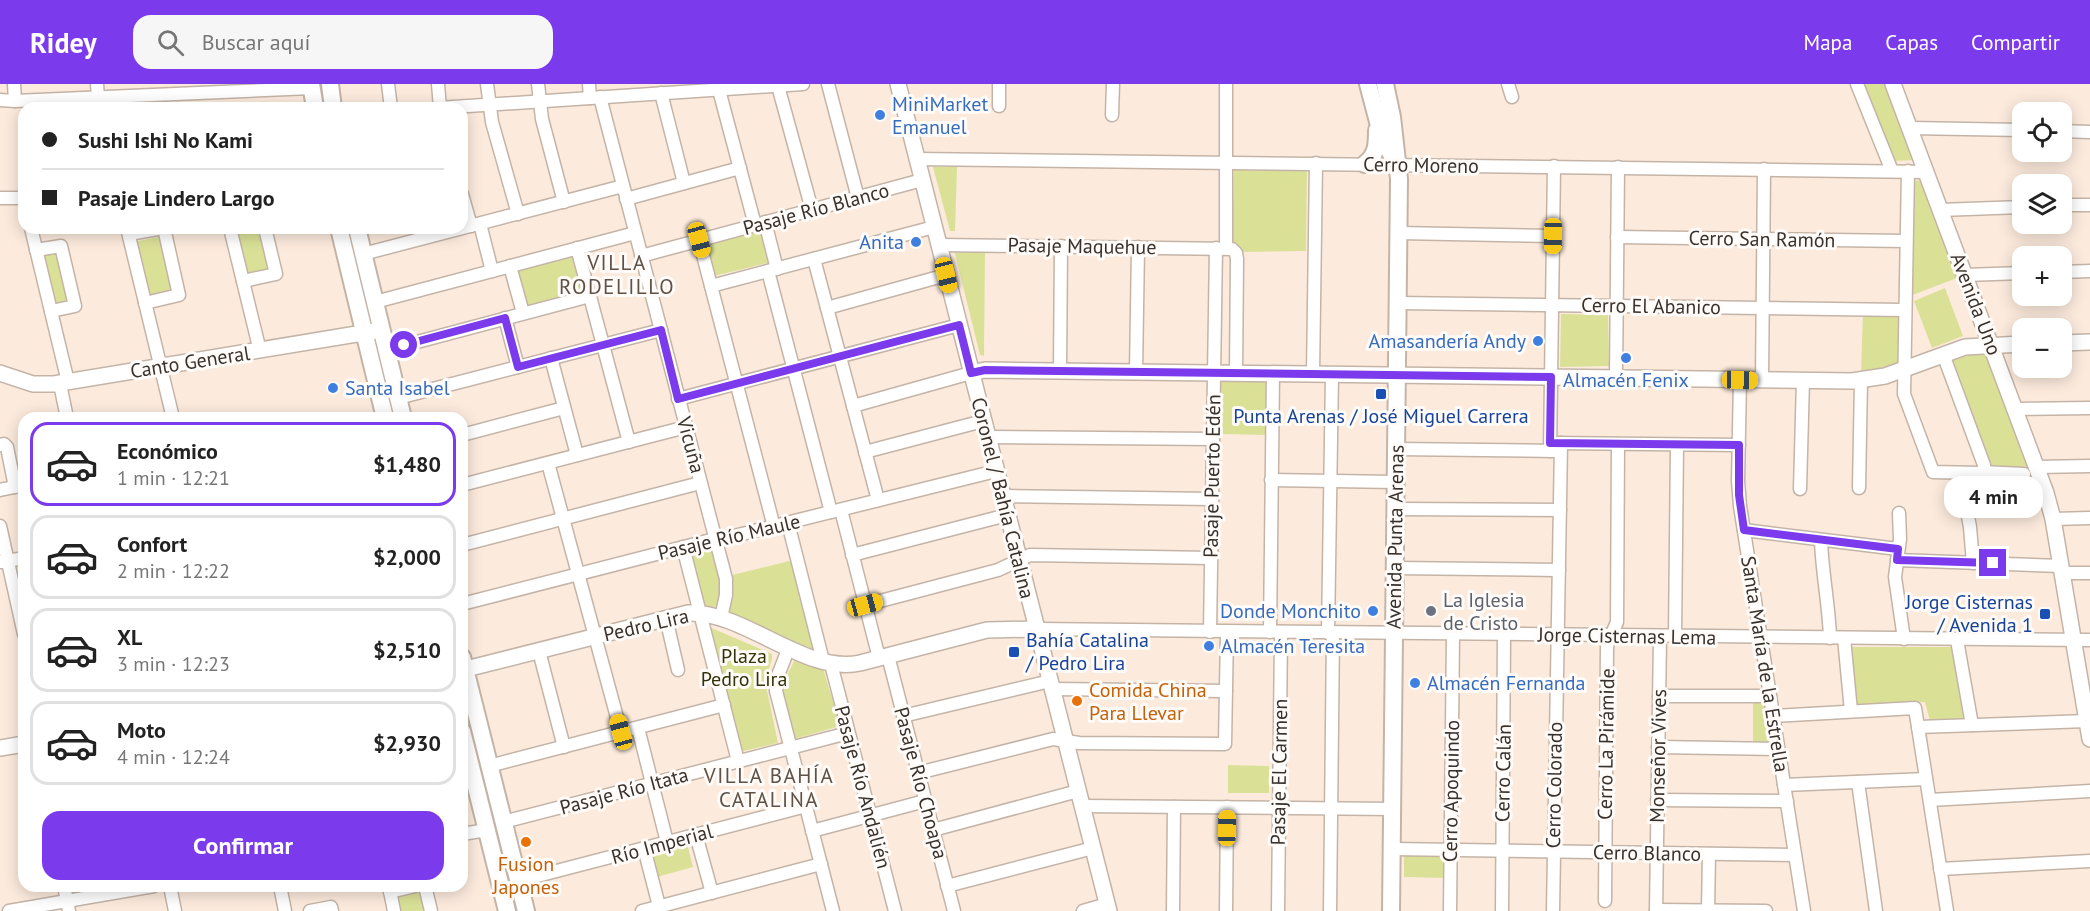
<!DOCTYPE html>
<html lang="es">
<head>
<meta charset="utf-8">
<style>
  body { margin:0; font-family:"PT Sans",sans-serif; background:#f6f6f6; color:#222; height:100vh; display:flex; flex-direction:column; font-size:22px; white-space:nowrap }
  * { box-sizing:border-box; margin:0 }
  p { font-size:20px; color:#767676 }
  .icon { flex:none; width:33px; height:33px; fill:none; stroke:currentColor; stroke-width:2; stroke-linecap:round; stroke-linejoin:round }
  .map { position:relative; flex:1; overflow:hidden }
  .panel { position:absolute; left:18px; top:328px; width:450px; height:480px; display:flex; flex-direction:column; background:#fff; border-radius:18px; box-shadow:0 3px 15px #0003 }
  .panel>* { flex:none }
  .banner { position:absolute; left:18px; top:18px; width:450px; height:132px; border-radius:18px; box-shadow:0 3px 15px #0003; display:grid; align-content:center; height:132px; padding:0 24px; background:#fff }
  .tools { position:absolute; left:2012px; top:18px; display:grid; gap:12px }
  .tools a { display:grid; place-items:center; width:60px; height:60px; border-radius:12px; background:#fff; box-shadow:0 3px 15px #0003; font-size:30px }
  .end { position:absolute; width:27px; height:27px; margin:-14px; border:8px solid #7c3aed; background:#fff; box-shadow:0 0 0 3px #fff }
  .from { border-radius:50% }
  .bubble { position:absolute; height:42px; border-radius:18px; background:#fff; box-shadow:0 3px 15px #0003; font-size:20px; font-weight:700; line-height:42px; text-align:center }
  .car { position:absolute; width:18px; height:36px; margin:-18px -9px; border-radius:8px; box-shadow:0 0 4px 2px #0007; background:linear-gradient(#f5c518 24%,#345 0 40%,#f5c518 0 76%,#345 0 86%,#f5c518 0) }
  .banner b { display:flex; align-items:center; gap:21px; height:57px; font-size:22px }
  .banner b+b { border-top:2px solid #e0e0e0 }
  .banner i { width:15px; height:15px; background:#222 }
  ul { padding:10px 0 0; list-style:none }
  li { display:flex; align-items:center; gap:18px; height:84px; margin:0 12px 9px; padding:0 12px; border:3px solid #e0e0e0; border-radius:18px }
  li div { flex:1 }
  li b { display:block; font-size:22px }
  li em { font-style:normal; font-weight:700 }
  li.on { border-color:#7c3aed }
  li>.icon { width:54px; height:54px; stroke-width:1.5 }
  .action { display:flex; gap:12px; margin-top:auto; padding:12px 24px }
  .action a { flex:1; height:69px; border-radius:18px; background:#7c3aed; color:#fff; font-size:24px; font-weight:700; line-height:69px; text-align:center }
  header { display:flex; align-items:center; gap:36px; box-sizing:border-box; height:84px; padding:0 30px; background:#7c3aed; color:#fff }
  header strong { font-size:28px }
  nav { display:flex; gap:33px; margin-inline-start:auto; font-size:21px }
  .search { width:420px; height:54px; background:#f6f6f6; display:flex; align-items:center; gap:15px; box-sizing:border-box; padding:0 21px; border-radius:18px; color:#767676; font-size:22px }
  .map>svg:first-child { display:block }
  .green { fill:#dae197 }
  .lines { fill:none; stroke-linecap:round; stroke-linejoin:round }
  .minor-casing { stroke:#c4b4a7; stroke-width:15 }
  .tertiary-casing { stroke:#c4b4a7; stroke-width:18 }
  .secondary-casing { stroke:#c4b4a7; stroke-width:20 }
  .minor { stroke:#fff; stroke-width:12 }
  .tertiary { stroke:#fff; stroke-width:15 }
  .secondary { stroke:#fff; stroke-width:16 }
  .route { stroke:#7c3aed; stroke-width:8 }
  .shop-dot { fill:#3f7fe0; stroke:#fefbf8; stroke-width:2 }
  .transit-dot { fill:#1a4fb4; stroke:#fefbf8; stroke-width:2 }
  .worship-dot { fill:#6b7280; stroke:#fefbf8; stroke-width:2 }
  .food-dot { fill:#e8710a; stroke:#fefbf8; stroke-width:2 }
  .labels { text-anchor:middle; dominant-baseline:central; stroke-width:6; stroke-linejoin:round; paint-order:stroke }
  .shop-label { font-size:20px; fill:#366cbe; stroke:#fefbf8; text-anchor:start }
  .street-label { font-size:20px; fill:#38312c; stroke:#fefbf8 }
  .transit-label { font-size:20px; fill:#164399; stroke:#fefbf8 }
  .worship-label { font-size:20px; fill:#5b616d; stroke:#fefbf8; text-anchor:start }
  .park-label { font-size:20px; fill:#303307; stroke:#fefbf8 }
  .food-label { font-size:20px; fill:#c56008; stroke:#fefbf8; text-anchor:start }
  .neighbourhood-label { font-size:21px; letter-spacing:1.5px; fill:#5f5146; stroke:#fefbf8 }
</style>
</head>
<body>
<header>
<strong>Ridey</strong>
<div class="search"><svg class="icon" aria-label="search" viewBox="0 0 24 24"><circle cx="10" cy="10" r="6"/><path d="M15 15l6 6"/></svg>Buscar aquí</div>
<nav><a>Mapa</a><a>Capas</a><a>Compartir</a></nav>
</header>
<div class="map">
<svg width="2090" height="827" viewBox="0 0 2090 827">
  <rect width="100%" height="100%" fill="#fcebdd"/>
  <g class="green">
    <polygon points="1862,0 1888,0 1916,76 1892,77"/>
    <polygon points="933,83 957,83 955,147 950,147"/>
    <polygon points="1234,86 1307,87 1306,167 1242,168 1232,160"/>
    <polygon points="1924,96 1957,194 1910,212 1912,97"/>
    <polygon points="761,143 771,178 714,192 705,158"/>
    <polygon points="250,144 265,144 274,183 247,190 237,147"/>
    <polygon points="162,152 173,207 145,213 134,158"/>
    <polygon points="985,165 984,272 980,271 954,166"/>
    <polygon points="58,166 69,216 51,220 40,170"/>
    <polygon points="574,171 584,208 528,224 518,187"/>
    <polygon points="1945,204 1963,252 1932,264 1914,217"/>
    <polygon points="1863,228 1901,232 1900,276 1898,279 1861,289"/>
    <polygon points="1561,230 1608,231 1609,282 1560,283"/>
    <polygon points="1985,267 2028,383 1987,381 1949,277"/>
    <polygon points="1220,298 1268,298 1267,351 1219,350"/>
    <polygon points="711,462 723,500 721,518 714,524 703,525 690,465"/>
    <polygon points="793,476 815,566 728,530 732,508 728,492"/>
    <polygon points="707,542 772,570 772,575 765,597 778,659 739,668"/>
    <polygon points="1849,563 1954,563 1965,634 1930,637 1925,618 1856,623"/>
    <polygon points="795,575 823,584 840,642 794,655 782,602"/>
    <polygon points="1765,615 1771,659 1753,659 1753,616"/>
    <polygon points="1228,681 1269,682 1269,709 1228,709"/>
    <polygon points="687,759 693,783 657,793 650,768"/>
    <polygon points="1404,769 1446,770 1446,794 1404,793"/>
    <polygon points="420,804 428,827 399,827 395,809"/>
  </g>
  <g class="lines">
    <defs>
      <g id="minor">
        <polyline points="14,0 15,17"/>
        <polyline points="97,0 98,13"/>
        <polyline points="388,0 391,24"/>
        <polyline points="438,0 440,24"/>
        <polyline points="487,0 492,38 518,130"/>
        <polyline points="538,0 542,35 564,118"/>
        <polyline points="589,0 590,14"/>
        <polyline points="828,0 858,114"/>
        <polyline points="1508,0 1512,13"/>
        <polyline points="1857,0 1892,87"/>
        <polyline points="778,2 812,126"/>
        <polyline points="719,6 755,141"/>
        <polyline points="661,9 684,99"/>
        <polyline points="600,13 726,495 726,511 721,534"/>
        <polyline points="0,16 15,17 312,4"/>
        <polyline points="999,22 999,0"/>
        <polyline points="438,24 803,0"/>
        <polyline points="1112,31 1113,0"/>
        <polyline points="1910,44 2022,46"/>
        <polyline points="2061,47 2090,48"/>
        <polyline points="916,75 1926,88"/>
        <polyline points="1908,87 1904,310 1933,388 1980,389 1984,385 1984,381 1943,270"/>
        <polyline points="462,110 471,142"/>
        <polyline points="0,114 24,114"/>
        <polyline points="626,115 740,84"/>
        <polyline points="2061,121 2090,121"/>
        <polyline points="1940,126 2022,123"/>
        <polyline points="765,138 777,185"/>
        <polyline points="480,140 492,187"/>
        <polyline points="31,144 68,298"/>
        <polyline points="127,144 173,334"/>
        <polyline points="230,144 260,267"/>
        <polyline points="1399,149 1553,152"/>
        <polyline points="129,150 163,144"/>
        <polyline points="1617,153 1906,157"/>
        <polyline points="699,156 774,443"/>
        <polyline points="938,161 1232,165 1236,169 1237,175 1236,289"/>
        <polyline points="577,164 629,358"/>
        <polyline points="1226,164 1226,0"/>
        <polyline points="36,166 61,162 75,222 51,227"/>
        <polyline points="363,170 623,102"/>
        <polyline points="641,172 922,96"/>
        <polyline points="814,175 878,416"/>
        <polyline points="510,182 523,229"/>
        <polyline points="768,187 831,428"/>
        <polyline points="2061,188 2090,187"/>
        <polyline points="1965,191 2022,189"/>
        <polyline points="243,197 276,190 265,144"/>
        <polyline points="711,202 934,143"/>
        <polyline points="375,218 635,149"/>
        <polyline points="145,219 179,211 164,144"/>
        <polyline points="1398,219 1904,226"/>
        <polyline points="827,224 946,191"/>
        <polyline points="505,234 518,283"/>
        <polyline points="387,266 590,212"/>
        <polyline points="551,274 577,371"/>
        <polyline points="1060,287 1061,162"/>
        <polyline points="1136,288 1138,163"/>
        <polyline points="1313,290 1316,79"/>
        <polyline points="1616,294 1618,83"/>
        <polyline points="1740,296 1738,397 1740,422 1804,827"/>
        <polyline points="1762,296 1764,85"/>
        <polyline points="60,300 67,334"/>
        <polyline points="398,314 661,246"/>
        <polyline points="678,315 959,241"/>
        <polyline points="853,322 971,289"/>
        <polyline points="2015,325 2090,324"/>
        <polyline points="462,351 564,324"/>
        <polyline points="987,353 1213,355"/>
        <polyline points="1555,359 1739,361"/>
        <polyline points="0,361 4,360 7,363 15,403"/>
        <polyline points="1396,365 1557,367"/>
        <polyline points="1550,367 1554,82"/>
        <polyline points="865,368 983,337"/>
        <polyline points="548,379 621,648"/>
        <polyline points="2037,383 2090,382"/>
        <polyline points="1982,388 2024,390"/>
        <polyline points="1271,396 1396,398"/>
        <polyline points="462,401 686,343"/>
        <polyline points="1859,404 1861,296"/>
        <polyline points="1800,405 1803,296"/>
        <polyline points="0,406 24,401"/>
        <polyline points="1002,412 1212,415"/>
        <polyline points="1964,412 1970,443 1973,479"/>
        <polyline points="1396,425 1560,426"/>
        <polyline points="841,426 879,574"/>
        <polyline points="1899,429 1900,455 1895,493 1904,555"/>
        <polyline points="2053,435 2090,434"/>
        <polyline points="788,439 823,577"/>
        <polyline points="0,442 24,550"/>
        <polyline points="1744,446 1898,465"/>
        <path d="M 1821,456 C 1822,489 1829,521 1830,554"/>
        <polyline points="462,461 700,399"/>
        <polyline points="683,463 738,677"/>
        <polyline points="852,471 1007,431"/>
        <polyline points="1897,476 2061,482"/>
        <polyline points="1,478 24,474"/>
        <polyline points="1395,484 1559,486"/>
        <polyline points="2062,489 2090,489"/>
        <polyline points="462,520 707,457 722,455 996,387"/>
        <polyline points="865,521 998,486 1030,471 1211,474"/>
        <polyline points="666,534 678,586"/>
        <polyline points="1036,545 2090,556"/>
        <polyline points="1210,548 1216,164"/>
        <polyline points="1270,548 1273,290"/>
        <polyline points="1328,549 1332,290"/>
        <polyline points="1675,553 1677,361"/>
        <polyline points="1844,554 1851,627"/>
        <polyline points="1957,556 1972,641"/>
        <polyline points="789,563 777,594 776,607 833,827"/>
        <polyline points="539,567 564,663"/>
        <polyline points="888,572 954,827"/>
        <polyline points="831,580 895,827"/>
        <polyline points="1052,605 1226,607"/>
        <polyline points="1659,612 1770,612"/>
        <polyline points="903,632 1050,597"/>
        <polyline points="1773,632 1915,624 1947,827"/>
        <polyline points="1918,643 2087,637"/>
        <polyline points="638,644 667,758"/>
        <polyline points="1658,663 1778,665"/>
        <polyline points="489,682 724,621"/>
        <polyline points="918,689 1053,655 1079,659 1225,660 1227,548"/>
        <polyline points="1858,698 1876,827"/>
        <polyline points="1784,701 1926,695"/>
        <polyline points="1657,716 1787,717"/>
        <polyline points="1930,716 2090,707"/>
        <polyline points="1082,722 1392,725"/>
        <polyline points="503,738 848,649"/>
        <polyline points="933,746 1078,707"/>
        <polyline points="812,747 925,717"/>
        <polyline points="462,750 487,746"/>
        <polyline points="696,751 712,809"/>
        <polyline points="644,764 659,822"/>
        <polyline points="1392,765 1795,771"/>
        <polyline points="1940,785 2090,777"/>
        <polyline points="518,797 806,722"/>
        <polyline points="64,802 69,827"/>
        <polyline points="170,802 175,827"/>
        <polyline points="280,802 285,827"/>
        <polyline points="389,802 394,827"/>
        <polyline points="425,802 431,827"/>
        <polyline points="947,802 1093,764"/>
        <polyline points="390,808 415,802"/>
        <polyline points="1605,817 1607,562 1617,538 1618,360"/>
        <polyline points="1656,826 1766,827"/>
        <polyline points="1708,826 1709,770"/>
        <polyline points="9,827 154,802"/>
        <polyline points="310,827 331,823 332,827"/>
        <polyline points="642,827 821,780"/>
        <polyline points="1083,827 1107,820"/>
        <polyline points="1173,827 1174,723"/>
        <polyline points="1226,827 1227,723"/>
        <polyline points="1278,827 1281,548"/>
        <polyline points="1330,827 1333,549"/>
        <polyline points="1450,827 1453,550"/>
        <polyline points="1502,827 1504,551"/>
        <polyline points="1553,827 1561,359"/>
        <polyline points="1656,827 1660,552"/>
      </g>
      <g id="tertiary">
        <polyline points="898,0 1109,827"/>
        <polyline points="1893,0 2046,409 2053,435 2090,655"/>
        <polyline points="2061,259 2090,258"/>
        <polyline points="0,289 33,300 54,300 375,247"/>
        <polyline points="971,289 985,286 1852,297 1885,292 1965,263 2022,260"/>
        <path d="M 462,586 L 688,529 C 745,527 805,591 860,579 L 987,546 L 1036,545"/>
        <polyline points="0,664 24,660"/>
      </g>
      <g id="secondary">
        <polyline points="311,0 315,24"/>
        <polyline points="330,0 333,24"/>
        <polyline points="1368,0 1381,49 1391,70"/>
        <polyline points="1385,0 1392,33 1399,95 1391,827"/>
        <path d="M 1365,80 C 1377,71 1377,60 1377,46"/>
        <polyline points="339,144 385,334"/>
        <polyline points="357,144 403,334"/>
        <polyline points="462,573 526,827"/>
        <polyline points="462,647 507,827"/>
      </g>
    </defs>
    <use href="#minor" class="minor-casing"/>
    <use href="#tertiary" class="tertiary-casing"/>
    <use href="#secondary" class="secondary-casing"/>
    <use href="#minor" class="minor"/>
    <use href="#tertiary" class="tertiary"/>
    <use href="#secondary" class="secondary"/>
  </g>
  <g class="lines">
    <polyline class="route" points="404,261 505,234 518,283 661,246 678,315 959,241 971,289 985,286 1551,293 1550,359 1739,361 1739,411 1744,446 1898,465 1897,476 1993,479"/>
  </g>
  <g class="shop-dot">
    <circle cx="880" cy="31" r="6"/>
    <circle cx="916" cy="158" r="6"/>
    <circle cx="1538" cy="257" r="6"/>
    <circle cx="1626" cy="274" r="6"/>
    <circle cx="333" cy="304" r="6"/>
    <circle cx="1373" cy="527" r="6"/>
    <circle cx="1209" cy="562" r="6"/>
    <circle cx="1415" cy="599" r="6"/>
  </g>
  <g class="transit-dot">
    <rect x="1375" y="304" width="12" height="12" rx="3"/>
    <rect x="2039" y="524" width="12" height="12" rx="3"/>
    <rect x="1008" y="562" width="12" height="12" rx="3"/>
  </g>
  <circle class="worship-dot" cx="1431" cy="527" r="6"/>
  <g class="food-dot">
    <circle cx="1077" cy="617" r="6"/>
    <circle cx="526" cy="758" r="6"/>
  </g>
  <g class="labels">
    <g class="shop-label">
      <text x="892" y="20">MiniMarket<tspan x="892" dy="23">Emanuel</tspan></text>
      <text x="904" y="158" text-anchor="end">Anita</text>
      <text x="1526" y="257" text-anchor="end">Amasandería Andy</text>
      <text x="1626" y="296" text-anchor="middle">Almacén Fenix</text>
      <text x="345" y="304">Santa Isabel</text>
      <text x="1361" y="527" text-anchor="end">Donde Monchito</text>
      <text x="1221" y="562">Almacén Teresita</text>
      <text x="1427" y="599">Almacén Fernanda</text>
    </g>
    <g class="street-label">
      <text transform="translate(1421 81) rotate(1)">Cerro Moreno</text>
      <text transform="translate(816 125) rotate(-15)">Pasaje Río Blanco</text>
      <text transform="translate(1762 155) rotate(1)">Cerro San Ramón</text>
      <text transform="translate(1082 162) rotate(1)">Pasaje Maquehue</text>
      <text transform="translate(1976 220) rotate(69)">Avenida Uno</text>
      <text transform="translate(1651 222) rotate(1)">Cerro El Abanico</text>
      <text transform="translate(190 278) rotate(-9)">Canto General</text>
      <text transform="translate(691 361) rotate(75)">Vicuña</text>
      <text transform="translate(1212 392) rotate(-89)">Pasaje Puerto Edén</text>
      <text transform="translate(1003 414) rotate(76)">Coronel / Bahía Catalina</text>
      <text transform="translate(729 453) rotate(-13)">Pasaje Río Maule</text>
      <text transform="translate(1395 453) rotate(-89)">Avenida Punta Arenas</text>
      <text transform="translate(646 541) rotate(-13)">Pedro Lira</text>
      <text transform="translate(1627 552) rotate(1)">Jorge Cisternas Lema</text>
      <text transform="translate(1765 580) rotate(81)">Santa María de la Estrella</text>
      <text transform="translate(1606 660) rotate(-89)">Cerro La Pirámide</text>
      <text transform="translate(1658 672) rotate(-89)">Monseñor Vives</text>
      <text transform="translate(1279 688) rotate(-89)">Pasaje El Carmen</text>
      <text transform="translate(1503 689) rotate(-89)">Cerro Calán</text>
      <text transform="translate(921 699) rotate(75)">Pasaje Río Choapa</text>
      <text transform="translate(1554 701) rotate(-89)">Cerro Colorado</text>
      <text transform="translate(863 703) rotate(75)">Pasaje Río Andalién</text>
      <text transform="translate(624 707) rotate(-15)">Pasaje Río Itata</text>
      <text transform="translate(1451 707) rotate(-89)">Cerro Apoquindo</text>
      <text transform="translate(662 760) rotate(-15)">Río Imperial</text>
      <text transform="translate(1647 769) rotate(1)">Cerro Blanco</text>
    </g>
    <g class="transit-label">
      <text x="1381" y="332">Punta Arenas / José Miguel Carrera</text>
      <text x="2033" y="518" text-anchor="end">Jorge Cisternas<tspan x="2033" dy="23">/ Avenida 1</tspan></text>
      <text x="1026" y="556" text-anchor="start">Bahía Catalina<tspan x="1026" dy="23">/ Pedro Lira</tspan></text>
    </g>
    <g class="worship-label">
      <text x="1443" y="516">La Iglesia<tspan x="1443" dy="23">de Cristo</tspan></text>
    </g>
    <g class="park-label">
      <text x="744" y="572">Plaza<tspan x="744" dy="23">Pedro Lira</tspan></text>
    </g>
    <g class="food-label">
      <text x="1089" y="606">Comida China<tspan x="1089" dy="23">Para Llevar</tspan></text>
      <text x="526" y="780" text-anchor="middle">Fusion<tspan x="526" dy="23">Japones</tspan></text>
    </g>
    <g class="neighbourhood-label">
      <text x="617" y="178">VILLA<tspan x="617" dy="24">RODELILLO</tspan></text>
      <text x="769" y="691">VILLA BAHÍA<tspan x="769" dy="24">CATALINA</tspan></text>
    </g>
  </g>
</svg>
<div class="tools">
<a><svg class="icon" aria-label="locate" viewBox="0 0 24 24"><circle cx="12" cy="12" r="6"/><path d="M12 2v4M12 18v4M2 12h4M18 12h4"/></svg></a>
<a><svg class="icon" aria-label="layers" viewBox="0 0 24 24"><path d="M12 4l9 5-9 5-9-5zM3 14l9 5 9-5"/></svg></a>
<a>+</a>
<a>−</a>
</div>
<i class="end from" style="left:404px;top:261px"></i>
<i class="end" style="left:1993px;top:479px"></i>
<div class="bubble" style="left:1944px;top:392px;width:99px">4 min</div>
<i class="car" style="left:1553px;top:152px;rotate:181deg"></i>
<i class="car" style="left:699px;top:156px;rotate:165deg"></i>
<i class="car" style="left:946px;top:191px;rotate:166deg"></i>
<i class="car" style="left:1740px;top:296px;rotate:91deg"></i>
<i class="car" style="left:865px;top:521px;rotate:75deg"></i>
<i class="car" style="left:621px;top:648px;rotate:345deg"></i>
<i class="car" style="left:1227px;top:744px;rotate:1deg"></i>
<div class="banner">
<b><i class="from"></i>Sushi Ishi No Kami</b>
<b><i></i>Pasaje Lindero Largo</b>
</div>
<section class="panel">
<ul>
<li class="on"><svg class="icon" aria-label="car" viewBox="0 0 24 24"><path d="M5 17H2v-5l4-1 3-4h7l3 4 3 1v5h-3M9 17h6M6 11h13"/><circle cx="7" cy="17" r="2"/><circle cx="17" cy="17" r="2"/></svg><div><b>Económico</b><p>1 min · 12:21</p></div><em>$1,480</em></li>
<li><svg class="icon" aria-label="car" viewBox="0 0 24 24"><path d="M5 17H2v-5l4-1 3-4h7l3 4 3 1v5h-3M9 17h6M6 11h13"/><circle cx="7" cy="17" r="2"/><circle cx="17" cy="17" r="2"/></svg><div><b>Confort</b><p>2 min · 12:22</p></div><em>$2,000</em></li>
<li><svg class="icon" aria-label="car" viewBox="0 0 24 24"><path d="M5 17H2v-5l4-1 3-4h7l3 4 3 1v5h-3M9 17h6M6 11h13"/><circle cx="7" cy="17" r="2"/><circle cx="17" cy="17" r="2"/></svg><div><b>XL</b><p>3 min · 12:23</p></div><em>$2,510</em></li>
<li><svg class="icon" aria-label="car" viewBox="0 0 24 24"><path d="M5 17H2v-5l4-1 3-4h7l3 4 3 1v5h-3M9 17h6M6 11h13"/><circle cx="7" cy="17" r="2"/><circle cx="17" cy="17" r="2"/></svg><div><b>Moto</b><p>4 min · 12:24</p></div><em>$2,930</em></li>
</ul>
<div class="action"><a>Confirmar</a></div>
</section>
</div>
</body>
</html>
